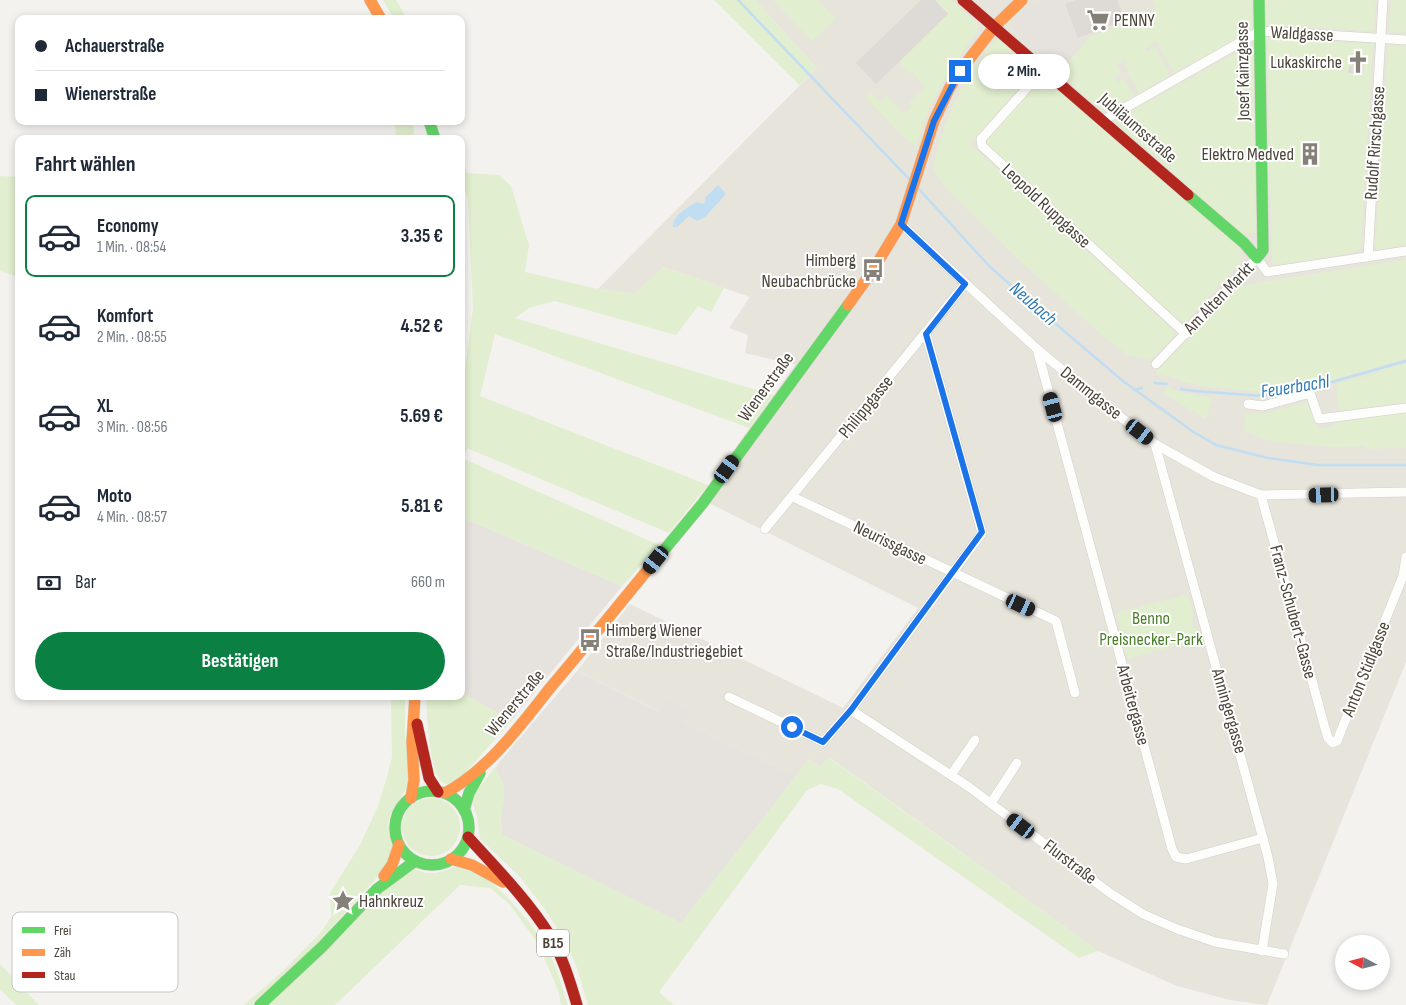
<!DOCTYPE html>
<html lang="de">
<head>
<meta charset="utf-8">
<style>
  body { margin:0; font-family:"Sofia Sans Condensed",sans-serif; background:#f6f6f7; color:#1f2937; height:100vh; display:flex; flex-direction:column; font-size:19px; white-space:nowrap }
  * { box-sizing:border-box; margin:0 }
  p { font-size:16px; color:#747a83 }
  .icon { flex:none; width:28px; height:28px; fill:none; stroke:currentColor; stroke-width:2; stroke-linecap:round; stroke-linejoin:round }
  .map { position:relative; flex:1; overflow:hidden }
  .panel { position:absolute; left:15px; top:135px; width:450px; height:565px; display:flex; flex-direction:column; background:#fff; border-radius:10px; box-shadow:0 2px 8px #0003 }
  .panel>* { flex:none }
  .guide { position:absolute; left:15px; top:15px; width:450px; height:110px; border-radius:10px; box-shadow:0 2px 8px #0003; display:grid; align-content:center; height:110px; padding:0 20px; background:#fff }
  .needle { width:32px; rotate:277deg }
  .fabs { position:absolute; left:1335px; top:935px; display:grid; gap:10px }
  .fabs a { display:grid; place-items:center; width:55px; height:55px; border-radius:50%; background:#fff; box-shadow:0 2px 8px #0003; font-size:25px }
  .end { position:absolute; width:22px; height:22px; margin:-11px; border:6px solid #1a73e8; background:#fff; box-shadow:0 0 0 2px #fff }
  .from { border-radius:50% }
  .bubble { position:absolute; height:35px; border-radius:18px; background:#fff; box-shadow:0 2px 8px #0003; font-size:16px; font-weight:700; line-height:35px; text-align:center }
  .car { position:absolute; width:15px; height:30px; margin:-15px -8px; border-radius:6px; box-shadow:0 0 4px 1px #0007; background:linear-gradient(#222 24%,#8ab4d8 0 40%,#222 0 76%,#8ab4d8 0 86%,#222 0) }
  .guide b { display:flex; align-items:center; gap:18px; height:48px; font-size:19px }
  .guide b+b { border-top:1px solid #e0e1e3 }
  .guide i { width:12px; height:12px; background:#1f2937 }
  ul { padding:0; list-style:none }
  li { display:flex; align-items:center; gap:15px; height:82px; margin:0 10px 8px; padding:0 10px; border:2px solid transparent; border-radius:10px }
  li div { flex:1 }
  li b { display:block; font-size:19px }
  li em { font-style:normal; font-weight:700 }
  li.active { border-color:#0b8043 }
  li>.icon { width:45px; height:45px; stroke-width:1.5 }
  h2 { padding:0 20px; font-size:22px; line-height:60px }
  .pay { display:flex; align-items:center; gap:12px; height:55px; padding:0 20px; font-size:19px }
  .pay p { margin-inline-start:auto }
  .cta { display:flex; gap:10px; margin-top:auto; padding:10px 20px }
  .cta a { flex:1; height:58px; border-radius:30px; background:#0b8043; color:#fff; font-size:20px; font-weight:700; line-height:58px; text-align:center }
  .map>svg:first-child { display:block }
  .residential { fill:#e7e4dc }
  .industrial { fill:#e6e2de }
  .green { fill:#e1eecf }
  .parking { fill:#e6e3df }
  .water { fill:#c0ddf1 }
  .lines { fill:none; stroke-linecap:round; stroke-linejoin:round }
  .stream { stroke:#c0ddf1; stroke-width:2.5 }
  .building { fill:#dedbd6 }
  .street-casing { stroke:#d2d0cb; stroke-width:10 }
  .fast-casing { stroke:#d3cfc5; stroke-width:12 }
  .slow-casing { stroke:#d3cfc5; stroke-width:12 }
  .jam-casing { stroke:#d3cfc5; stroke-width:12 }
  .street { stroke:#fdfdfc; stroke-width:9 }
  .fast { stroke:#63d668; stroke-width:11 }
  .slow { stroke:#ff974d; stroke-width:11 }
  .jam { stroke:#b3261e; stroke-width:11 }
  .route { stroke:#1a73e8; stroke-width:6 }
  .labels { text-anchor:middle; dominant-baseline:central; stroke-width:4; stroke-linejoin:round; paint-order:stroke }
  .shield { fill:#fff; stroke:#817c74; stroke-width:1 }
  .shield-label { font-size:16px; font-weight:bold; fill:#4b4439 }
  .poi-label { font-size:18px; fill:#4b4439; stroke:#fff; text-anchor:start }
  .street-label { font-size:18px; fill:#4b4439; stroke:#fff }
  .park-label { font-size:18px; fill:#4a7f2a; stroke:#fff }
  .water-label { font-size:19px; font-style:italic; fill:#2e7ab2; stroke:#fff }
  .key { fill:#fff; stroke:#c9c7c4; stroke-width:1 }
  .key-label { font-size:14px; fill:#4b4439 }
</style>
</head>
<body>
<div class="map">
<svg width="1406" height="1005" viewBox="0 0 1406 1005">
  <rect width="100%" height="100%" fill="#f4f2ee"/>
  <polygon class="residential" points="755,0 1406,0 1406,662 1267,1005 1230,1000 1177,986 1098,951 829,757 820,767 809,759 796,776 684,722 666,699 660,712 577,671 630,604 843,708 918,608 699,498 795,365 745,353 748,335 729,328 750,297 663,267 635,294 598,289 817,68"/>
  <g class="industrial">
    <polygon points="461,517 622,586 512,720 461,693"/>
    <polygon points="577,671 659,712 666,699 689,710 684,722 796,776 681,923 503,835 502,833 500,817 504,799 504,787 497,772 497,765"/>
  </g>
  <g class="green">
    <polygon points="383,0 396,0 407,19 394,19"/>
    <polygon points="714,0 755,0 817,68 799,85"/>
    <polygon points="773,0 818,0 836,19 812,41"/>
    <path d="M 935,0 L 951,0 L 978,24 L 978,31 C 950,70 929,99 916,147 L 902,136 L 866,98 L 872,93 L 880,102 L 886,95 L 904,114 L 912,107 L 909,103 L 925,87 L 912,72 L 909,74 L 899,62 L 948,14 Z"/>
    <polygon points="1153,0 1252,0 1252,30 1174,73 1156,41 1145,49 1147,52 1155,47 1168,71 1169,76 1139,93 1128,74 1129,73 1125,65 1128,63 1126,59 1117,65 1121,72 1115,77 1118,82 1124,78 1134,96 1103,112 1059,73 1090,37 1156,10"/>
    <polygon points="1265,0 1376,0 1374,31 1265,25"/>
    <polygon points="1391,0 1406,0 1406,33 1389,32"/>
    <path d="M 998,37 L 1032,67 L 1033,72 L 970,144 L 1173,330 L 1174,336 L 1151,360 L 1127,355 L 1101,334 L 1019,260 L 947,189 L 933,170 C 945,113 961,81 998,37 Z"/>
    <polygon points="1267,37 1373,44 1361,248 1357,252 1275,265 1272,262"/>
    <polygon points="1388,45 1406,46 1406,245 1375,250"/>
    <polygon points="1243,49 1253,56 1256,233 1242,233 1114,121"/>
    <polygon points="1040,79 1046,79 1242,250 1241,261 1187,321 1180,321 987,146 986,140"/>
    <polygon points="395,121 411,121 414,129 413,139 396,139"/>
    <polygon points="461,151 467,173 499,175 511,186 529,245 525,272 598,289 634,294 663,267 724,288 711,312 698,306 676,335 555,301 529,308 515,318 773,395 749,428 495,334 480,396 708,485 669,533 467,448 464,459 659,545 622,586 461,517 461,400 473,308 468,200 461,177"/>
    <polygon points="0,176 19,177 19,277 0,271"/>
    <polygon points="1406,259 1406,359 1325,382 1263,392 1199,386 1155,373 1239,286"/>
    <polygon points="1406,363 1406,402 1339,411 1336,383 1379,373 1379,370"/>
    <polygon points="1167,387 1180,392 1213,398 1206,419 1164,394"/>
    <polygon points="1307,401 1314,421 1318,424 1319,429 1333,427 1338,422 1406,412 1406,448 1366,449 1365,446 1334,447 1274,442 1244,432 1245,414 1268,413"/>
    <polygon points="1188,594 1194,617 1191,621 1193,627 1197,629 1200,639 1128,659 1116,613"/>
    <path d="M 461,693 L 512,720 L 459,780 C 453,783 446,786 441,781 C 429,770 427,712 426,696 L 461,696 Z"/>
    <polygon points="391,696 405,696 405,736 410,779 407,788 392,811 388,822 393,853 390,863 292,971 254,1005 244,1005 284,970 322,931 331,917 330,893 360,845 378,806 387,777 392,757"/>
    <path d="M 828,757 L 1098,951 L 1079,958 L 838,789 L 821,784 L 807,790 L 659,992 L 674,1005 L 588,1005 L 575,962 L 563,938 L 545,909 L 520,877 L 480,839 L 477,816 L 472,802 L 475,793 L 497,765 C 496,775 503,778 504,787 C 507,804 496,819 503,835 L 681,923 L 809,759 L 820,767 Z"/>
    <circle cx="431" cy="827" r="29"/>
    <path d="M 455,867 C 458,867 463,867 466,867 C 493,874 538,930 550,954 C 558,970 562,989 568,1005 L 561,1005 L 559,993 L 539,945 L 510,905 L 490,888 L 460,885 L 335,1005 L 269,1005 L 403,872 L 415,869 L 426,873 L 437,873 Z"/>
    <polygon points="0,964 39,1005 16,1005 0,989"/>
  </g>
  <g class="parking">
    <polygon points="1040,0 1063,0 1081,46 1059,73 1020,40 1012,22"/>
    <polygon points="548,605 556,609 540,641 532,637"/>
    <polygon points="461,667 500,686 492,702 461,686"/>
  </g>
  <path class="water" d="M 718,185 L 726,194 L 705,217 L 697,221 L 689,216 L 677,227 L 673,227 C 672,216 687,208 696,202 L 704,204 L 706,197 Z"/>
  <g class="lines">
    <g class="stream">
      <polyline points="738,0 910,180"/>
      <polyline points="917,187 990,267 1057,325 1123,381 1192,431 1216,445 1268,458 1318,465 1406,465"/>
      <polyline points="1155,383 1167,384"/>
      <polyline points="1181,389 1194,391 1263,396 1332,382 1406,361"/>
      <polyline points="1134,390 1142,388"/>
    </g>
  </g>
  <g class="building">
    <polygon points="921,0 935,0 948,14 876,84 856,63"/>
    <polygon points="1076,0 1117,0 1125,20 1078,38 1065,4"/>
    <polygon points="1353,58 1364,58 1363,74 1348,73 1349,66 1352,66"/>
    <polygon points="1304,143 1318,143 1318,165 1302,165"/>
  </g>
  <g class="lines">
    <defs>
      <g id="street">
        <polyline points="1044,69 983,137 981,139 982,146 1186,334"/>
        <polyline points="1102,121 1260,31 1406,40"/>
        <polyline points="901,224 1037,349 1095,397 1155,444 1214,477 1261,495 1406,492"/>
        <polyline points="1368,257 1383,0"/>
        <polyline points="1037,349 1172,849 1176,857 1186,859 1263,838"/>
        <polyline points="1156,364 1257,258 1267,272 1406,251"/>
        <polyline points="1248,404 1263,406 1310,393 1319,419 1406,408"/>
        <polyline points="1155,444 1268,857 1273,884 1262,951"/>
        <polyline points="1261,495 1325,728 1328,738 1333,743 1337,741 1403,576 1406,557"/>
        <polyline points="793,497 1056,621 1075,693"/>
        <polyline points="765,529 965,284"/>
        <polyline points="729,697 823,742 851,710 982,533 926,334"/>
        <polyline points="851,710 969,787 1110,893 1143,914 1177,929 1215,942 1284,954"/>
        <polyline points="951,775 975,740"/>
        <polyline points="991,803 1017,763"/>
      </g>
      <g id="fast">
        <polyline points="429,121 435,139"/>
        <polyline points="1188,195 1244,243 1257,258 1263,250 1259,0"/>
        <polyline points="650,567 703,503 848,305"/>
        <circle cx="432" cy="828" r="37"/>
        <polyline points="464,810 469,793 480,773"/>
        <polyline points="260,1005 322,947 377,889 415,861"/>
      </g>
      <g id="slow">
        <polyline points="370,0 381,19"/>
        <polyline points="848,305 873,270 901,224 934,121 949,89 960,71 995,26 1022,0"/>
        <path d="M 445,793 C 488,770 520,726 550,688 C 584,648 617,607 650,567"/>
        <polyline points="411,798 414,780 412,742 415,696"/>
        <polyline points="451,859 472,865 503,882"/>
        <polyline points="384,876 392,865 399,845"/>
      </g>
      <g id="jam">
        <polyline points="963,0 1188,195"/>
        <polyline points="417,724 429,778 438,792"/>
        <path d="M 468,837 C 496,868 526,898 549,934 C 562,955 570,981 577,1005"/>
      </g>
    </defs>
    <use href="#street" class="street-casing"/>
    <use href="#fast" class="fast-casing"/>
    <use href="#slow" class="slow-casing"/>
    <use href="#jam" class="jam-casing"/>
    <use href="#street" class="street"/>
    <use href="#fast" class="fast"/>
    <use href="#slow" class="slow"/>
    <use href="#jam" class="jam"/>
  </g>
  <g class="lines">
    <polyline class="route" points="792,727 823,742 851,710 982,532 926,334 965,284 901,224 934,121 960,71"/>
  </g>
  <defs>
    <symbol id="supermarket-bare" viewBox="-9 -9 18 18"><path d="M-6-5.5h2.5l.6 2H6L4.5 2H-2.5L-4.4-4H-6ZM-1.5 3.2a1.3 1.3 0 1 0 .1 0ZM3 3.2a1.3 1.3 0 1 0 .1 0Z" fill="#868178" stroke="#fff" stroke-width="2.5" paint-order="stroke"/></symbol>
    <symbol id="church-bare" viewBox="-9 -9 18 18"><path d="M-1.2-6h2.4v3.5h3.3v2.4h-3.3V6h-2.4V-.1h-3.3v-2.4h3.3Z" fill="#868178" stroke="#fff" stroke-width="2.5" paint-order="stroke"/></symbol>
    <symbol id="building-bare" viewBox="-9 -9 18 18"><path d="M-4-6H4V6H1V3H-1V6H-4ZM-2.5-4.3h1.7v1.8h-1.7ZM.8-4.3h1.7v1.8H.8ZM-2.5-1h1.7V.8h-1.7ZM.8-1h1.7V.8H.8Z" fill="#868178" stroke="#fff" stroke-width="2.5" paint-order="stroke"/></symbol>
    <symbol id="bus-bare" viewBox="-9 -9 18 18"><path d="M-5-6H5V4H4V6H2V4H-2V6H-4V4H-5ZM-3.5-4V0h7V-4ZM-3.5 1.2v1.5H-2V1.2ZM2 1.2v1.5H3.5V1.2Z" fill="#868178" stroke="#fff" stroke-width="2.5" paint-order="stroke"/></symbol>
    <symbol id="sight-bare" viewBox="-9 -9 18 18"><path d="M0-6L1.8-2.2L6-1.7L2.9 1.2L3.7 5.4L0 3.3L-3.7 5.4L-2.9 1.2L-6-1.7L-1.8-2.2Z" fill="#868178" stroke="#fff" stroke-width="2.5" paint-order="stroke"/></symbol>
  </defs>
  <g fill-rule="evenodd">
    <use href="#supermarket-bare" x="1082" y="4" width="32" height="32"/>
    <use href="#church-bare" x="1342" y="46" width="32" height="32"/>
    <use href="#building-bare" x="1294" y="138" width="32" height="32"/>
    <use href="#bus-bare" x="857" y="254" width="32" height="32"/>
    <use href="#bus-bare" x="574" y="624" width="32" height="32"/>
    <use href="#sight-bare" x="327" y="885" width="32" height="32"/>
  </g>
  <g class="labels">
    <rect class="shield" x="537" y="929.5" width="32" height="27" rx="4"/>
    <g class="shield-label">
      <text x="553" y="943">B15</text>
    </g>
    <g class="poi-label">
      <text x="1114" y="20">PENNY</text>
      <text x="1342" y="62" text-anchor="end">Lukaskirche</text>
      <text x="1294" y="154" text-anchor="end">Elektro Medved</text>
      <text x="856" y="260" text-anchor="end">Himberg<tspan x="856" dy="21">Neubachbrücke</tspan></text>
      <text x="606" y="630">Himberg Wiener<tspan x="606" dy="21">Straße/Industriegebiet</tspan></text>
      <text x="359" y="901">Hahnkreuz</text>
    </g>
    <g class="street-label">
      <text transform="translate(1302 34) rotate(3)">Waldgasse</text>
      <text transform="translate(1243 71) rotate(-91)">Josef Kainzgasse</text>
      <text transform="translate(1138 128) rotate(41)">Jubiläumsstraße</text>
      <text transform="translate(1375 143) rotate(-86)">Rudolf Rirschgasse</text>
      <text transform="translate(1046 206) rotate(43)">Leopold Ruppgasse</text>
      <text transform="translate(1219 298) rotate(-46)">Am Alten Markt</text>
      <text transform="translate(766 387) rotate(-54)">Wienerstraße</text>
      <text transform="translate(1091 393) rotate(39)">Dammgasse</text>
      <text transform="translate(866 407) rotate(-51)">Philippgasse</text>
      <text transform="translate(890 543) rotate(26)">Neurissgasse</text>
      <text transform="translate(1293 612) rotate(75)">Franz-Schubert-Gasse</text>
      <text transform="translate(1366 669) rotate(-68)">Anton Stidlgasse</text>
      <text transform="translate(515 703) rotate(-50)">Wienerstraße</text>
      <text transform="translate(1133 705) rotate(75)">Arbeitergasse</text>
      <text transform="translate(1229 711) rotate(74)">Anningergasse</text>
      <text transform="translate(1070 862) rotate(37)">Flurstraße</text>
    </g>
    <g class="park-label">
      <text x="1151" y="618">Benno<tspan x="1151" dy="21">Preisnecker-Park</tspan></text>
    </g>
    <g class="water-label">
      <text transform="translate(1033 304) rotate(41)">Neubach</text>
      <text transform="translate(1295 387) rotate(-9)">Feuerbachl</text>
    </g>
  </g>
  <rect x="12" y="912" width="166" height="80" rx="8" class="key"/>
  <rect x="22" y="927" width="23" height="6" fill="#63d668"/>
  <rect x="22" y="949" width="23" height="7" fill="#ff974d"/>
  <rect x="22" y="972" width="23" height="6" fill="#b3261e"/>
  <g class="key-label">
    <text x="54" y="935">Frei</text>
    <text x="54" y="957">Zäh</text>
    <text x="54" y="980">Stau</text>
  </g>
</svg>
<div class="fabs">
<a><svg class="needle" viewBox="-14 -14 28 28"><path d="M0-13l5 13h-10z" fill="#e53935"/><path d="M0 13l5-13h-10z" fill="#747a83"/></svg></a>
</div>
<i class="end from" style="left:792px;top:727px"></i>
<i class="end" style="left:960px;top:71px"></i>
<div class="bubble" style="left:978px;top:54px;width:92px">2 Min.</div>
<i class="car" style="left:1053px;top:407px;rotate:345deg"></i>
<i class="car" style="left:1140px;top:432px;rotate:128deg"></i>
<i class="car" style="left:727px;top:469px;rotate:36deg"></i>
<i class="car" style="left:1324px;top:495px;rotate:268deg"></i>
<i class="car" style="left:656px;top:560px;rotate:219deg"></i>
<i class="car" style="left:1021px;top:605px;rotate:115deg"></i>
<i class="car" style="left:1021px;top:826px;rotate:307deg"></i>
<div class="guide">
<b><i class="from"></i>Achauerstraße</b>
<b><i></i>Wienerstraße</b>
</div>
<section class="panel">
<h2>Fahrt wählen</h2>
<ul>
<li class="active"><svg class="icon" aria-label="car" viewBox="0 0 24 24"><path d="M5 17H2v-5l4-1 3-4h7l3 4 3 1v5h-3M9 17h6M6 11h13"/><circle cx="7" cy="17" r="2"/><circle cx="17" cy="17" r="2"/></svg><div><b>Economy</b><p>1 Min. · 08:54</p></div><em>3.35 €</em></li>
<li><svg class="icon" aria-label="car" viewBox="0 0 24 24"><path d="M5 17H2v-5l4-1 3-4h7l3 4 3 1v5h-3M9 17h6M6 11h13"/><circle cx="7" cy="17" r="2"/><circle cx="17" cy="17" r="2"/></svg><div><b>Komfort</b><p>2 Min. · 08:55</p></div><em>4.52 €</em></li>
<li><svg class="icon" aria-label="car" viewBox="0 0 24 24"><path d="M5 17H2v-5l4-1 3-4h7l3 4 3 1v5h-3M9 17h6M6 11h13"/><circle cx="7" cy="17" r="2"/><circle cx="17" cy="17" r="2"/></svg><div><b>XL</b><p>3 Min. · 08:56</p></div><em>5.69 €</em></li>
<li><svg class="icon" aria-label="car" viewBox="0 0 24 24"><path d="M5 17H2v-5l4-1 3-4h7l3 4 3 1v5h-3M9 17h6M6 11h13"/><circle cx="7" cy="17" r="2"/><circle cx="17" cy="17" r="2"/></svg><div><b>Moto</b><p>4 Min. · 08:57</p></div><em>5.81 €</em></li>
</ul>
<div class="pay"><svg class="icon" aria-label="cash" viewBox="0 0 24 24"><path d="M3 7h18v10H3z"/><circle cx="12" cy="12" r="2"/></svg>Bar<p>660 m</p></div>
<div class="cta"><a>Bestätigen</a></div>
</section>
</div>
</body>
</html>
